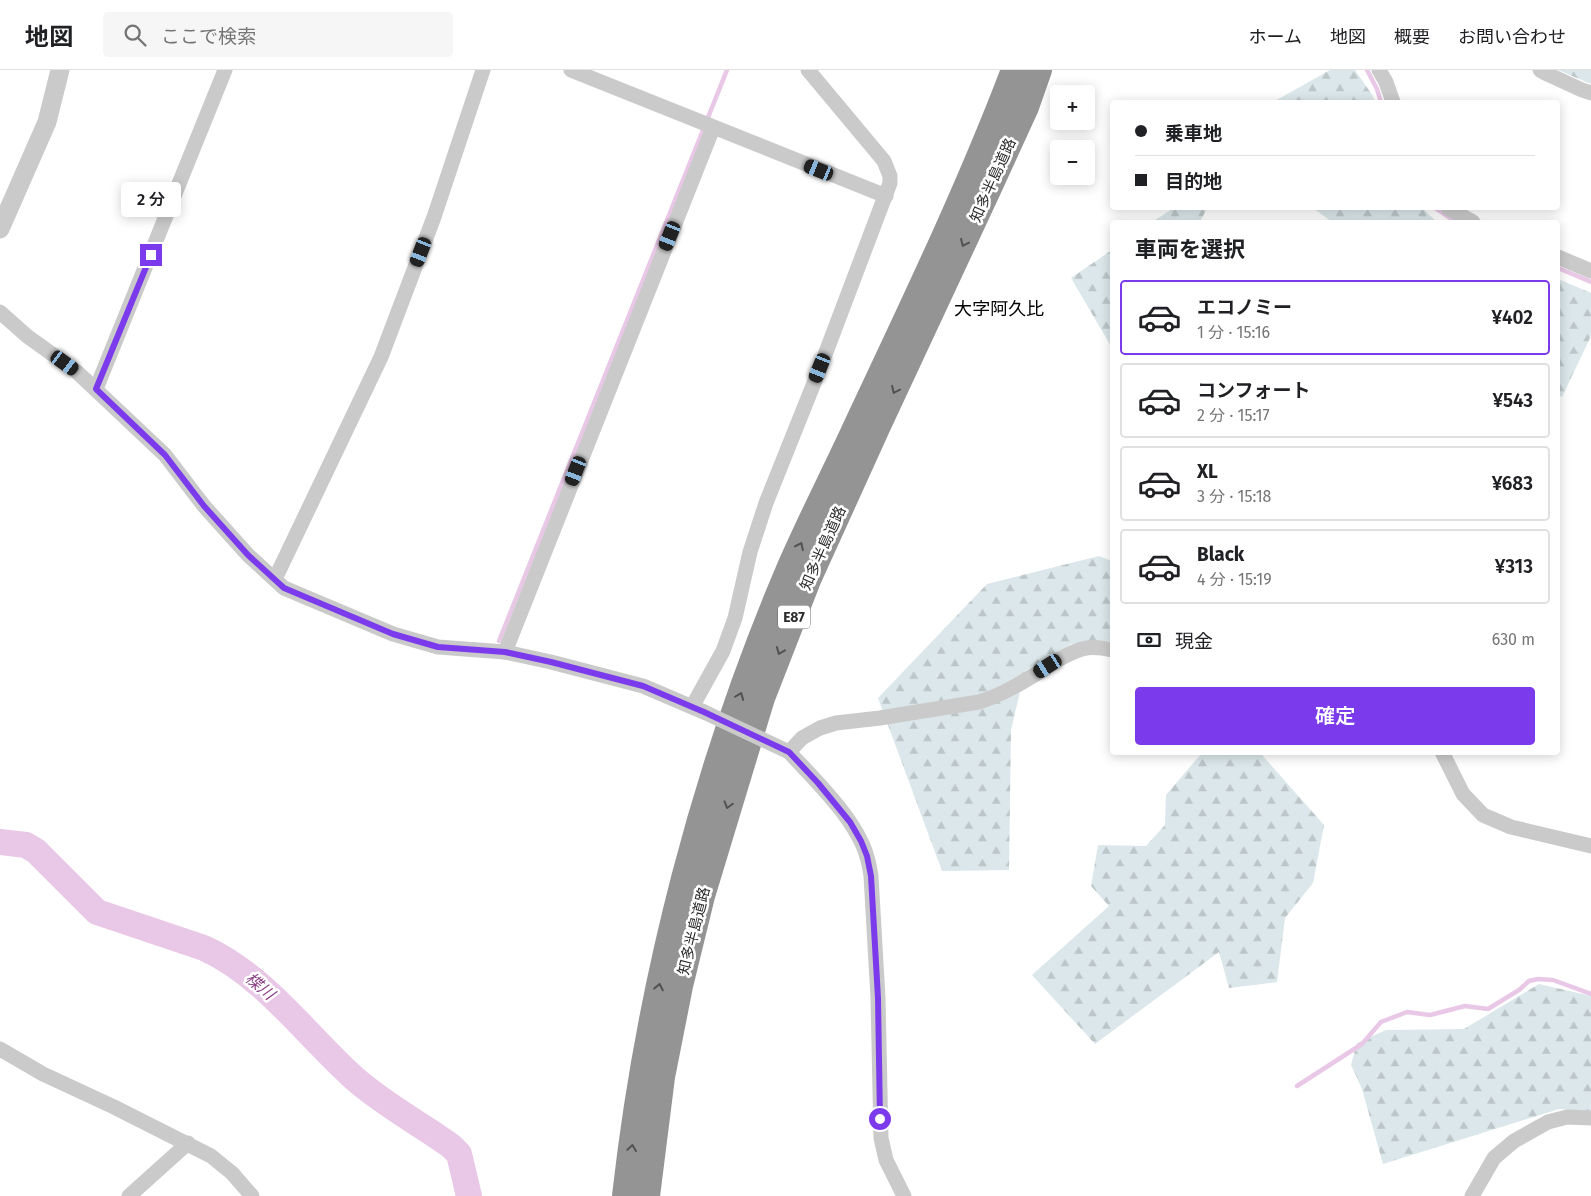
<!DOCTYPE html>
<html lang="ja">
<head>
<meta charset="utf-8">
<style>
  body { margin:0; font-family:"Fira Sans","Noto Sans JP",sans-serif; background:#f6f6f6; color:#202124; height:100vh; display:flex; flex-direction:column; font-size:19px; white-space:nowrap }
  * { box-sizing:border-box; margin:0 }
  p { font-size:16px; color:#757577 }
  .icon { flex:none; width:28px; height:28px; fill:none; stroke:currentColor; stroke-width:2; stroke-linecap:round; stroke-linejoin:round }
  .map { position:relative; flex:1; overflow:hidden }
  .panel { position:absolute; left:1110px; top:150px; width:450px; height:535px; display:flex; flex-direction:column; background:#fff; border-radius:5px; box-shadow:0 2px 12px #0003 }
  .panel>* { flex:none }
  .banner { position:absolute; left:1110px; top:30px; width:450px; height:110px; border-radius:5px; box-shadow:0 2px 12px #0003; display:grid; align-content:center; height:110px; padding:0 25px; background:#fff }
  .controls { position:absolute; left:1050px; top:15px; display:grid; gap:10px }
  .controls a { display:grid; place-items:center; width:45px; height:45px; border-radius:5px; background:#fff; box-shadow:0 2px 12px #0003; font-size:25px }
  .end { position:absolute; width:22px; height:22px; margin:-11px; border:6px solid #7c3aed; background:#fff; box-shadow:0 0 0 2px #fff }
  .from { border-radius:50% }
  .bubble { position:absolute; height:35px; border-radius:5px; background:#fff; box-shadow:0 2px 12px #0003; font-size:16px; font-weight:600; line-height:35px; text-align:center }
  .car { position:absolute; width:15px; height:30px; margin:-15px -8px; border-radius:6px; box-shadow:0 0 4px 1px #0007; background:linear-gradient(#222 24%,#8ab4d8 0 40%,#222 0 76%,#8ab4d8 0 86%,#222 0) }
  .banner b { display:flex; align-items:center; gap:18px; height:48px; font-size:19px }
  .banner b+b { border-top:1px solid #e0e0e0 }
  .banner i { width:12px; height:12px; background:#202124 }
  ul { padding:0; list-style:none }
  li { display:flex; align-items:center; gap:15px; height:75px; margin:0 10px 8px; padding:0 15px; border:2px solid #e0e0e0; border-radius:5px }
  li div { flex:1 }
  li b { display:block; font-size:19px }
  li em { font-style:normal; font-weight:600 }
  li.current { border-color:#7c3aed }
  li>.icon { width:45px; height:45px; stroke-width:1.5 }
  h2 { padding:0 25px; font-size:22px; line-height:60px }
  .pay { display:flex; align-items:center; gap:12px; height:55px; padding:0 25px; font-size:19px }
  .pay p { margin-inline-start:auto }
  .primary-button { display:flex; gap:10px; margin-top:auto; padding:10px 25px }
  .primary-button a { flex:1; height:58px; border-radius:5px; background:#7c3aed; color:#fff; font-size:20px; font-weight:600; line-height:58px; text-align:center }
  header { display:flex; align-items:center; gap:30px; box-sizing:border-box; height:70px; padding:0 25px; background:#fff; border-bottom:1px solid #e0e0e0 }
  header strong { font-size:24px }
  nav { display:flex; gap:28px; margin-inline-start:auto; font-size:18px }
  .search { width:350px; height:45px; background:#f6f6f6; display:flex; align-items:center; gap:12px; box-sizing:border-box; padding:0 18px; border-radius:5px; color:#757577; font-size:19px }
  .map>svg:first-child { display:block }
  .forest { fill:url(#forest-firs) }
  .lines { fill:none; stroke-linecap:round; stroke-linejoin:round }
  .stream { stroke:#e9c7e6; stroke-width:4.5 }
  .river { stroke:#e9c7e6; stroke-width:26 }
  .minor { stroke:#cacaca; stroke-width:15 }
  .tertiary { stroke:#cacaca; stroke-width:19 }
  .motorway { stroke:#949494; stroke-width:26 }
  .minor-bridge { stroke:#cacaca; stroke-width:15 }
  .oneway { stroke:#515151 }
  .route { stroke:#7c3aed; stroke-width:6 }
  .labels { text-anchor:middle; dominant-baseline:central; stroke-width:5; stroke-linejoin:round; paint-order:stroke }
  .shield { fill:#fff; stroke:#6c6c6c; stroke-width:1 }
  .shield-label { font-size:14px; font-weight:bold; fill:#2d2d2d }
  .street-label { font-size:15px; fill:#2d2d2d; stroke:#fff }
  .water-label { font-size:16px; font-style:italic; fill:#8a3f84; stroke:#fff }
  .quarter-label { font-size:18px; fill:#000; stroke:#fff }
</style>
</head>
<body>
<header>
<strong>地図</strong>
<div class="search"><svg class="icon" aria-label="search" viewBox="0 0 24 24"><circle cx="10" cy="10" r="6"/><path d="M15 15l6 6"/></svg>ここで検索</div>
<nav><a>ホーム</a><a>地図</a><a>概要</a><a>お問い合わせ</a></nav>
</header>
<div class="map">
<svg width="1591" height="1126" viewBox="0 0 1591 1126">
  <defs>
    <pattern id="forest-firs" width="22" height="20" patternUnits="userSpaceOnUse" patternTransform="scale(1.25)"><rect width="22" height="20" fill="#dbe7ea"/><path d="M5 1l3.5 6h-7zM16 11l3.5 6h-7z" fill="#bcc6c9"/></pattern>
  </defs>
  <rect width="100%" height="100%" fill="#fff"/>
  <g class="forest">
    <polygon points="1330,0 1355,0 1373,26 1375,32 1273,32"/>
    <polygon points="1558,0 1591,0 1591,14"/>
    <polygon points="1174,138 1207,138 1200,152 1152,152"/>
    <polygon points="1313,138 1422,138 1437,152 1332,152"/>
    <polygon points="1112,180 1112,278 1071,208"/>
    <polygon points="1558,209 1591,223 1591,266 1562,327 1558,325"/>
    <polygon points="1099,486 1112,491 1112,572 1108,571 1071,574 1025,601 1011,660 1009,800 942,801 878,628 987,514"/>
    <polygon points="1201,684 1262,685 1324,755 1313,813 1285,848 1277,912 1229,918 1219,882 1095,974 1032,905 1109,836 1091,816 1098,775 1146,776 1165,755 1166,725"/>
    <polygon points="1539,914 1591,926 1591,1042 1559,1039 1383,1094 1362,1019 1351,995 1357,973 1386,960 1464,959"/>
  </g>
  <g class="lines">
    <g class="stream">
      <polyline points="1367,0 1377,19 1381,32"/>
      <polyline points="1435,138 1456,152"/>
      <polyline points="1558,198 1591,212"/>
      <polyline points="499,571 727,0"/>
      <polyline points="1297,1016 1362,974 1381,952 1407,942 1430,945 1465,936 1488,939 1519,920 1529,911 1538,909 1553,910 1591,924"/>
    </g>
    <path class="river" d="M 0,772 L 26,775 L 36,781 L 97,842 L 204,878 C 265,906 305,964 354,1008 C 383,1034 419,1053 451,1076 L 459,1084 L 469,1126"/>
    <g class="minor">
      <polyline points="571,0 886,126"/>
      <polyline points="1379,0 1386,12 1393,32"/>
      <polyline points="1540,0 1545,3 1582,20 1591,23"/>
      <polyline points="1448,138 1473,152"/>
      <polyline points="1558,187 1591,201"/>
      <polyline points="0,242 27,266 77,302 165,385 204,436 248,485 284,518 393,564 438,577 505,582 551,592 643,616 704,642"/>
      <polyline points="96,319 225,0"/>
      <polyline points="275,509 381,287 434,147 483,0"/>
      <polyline points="505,582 713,58"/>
      <polyline points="692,637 723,581 735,548 750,482 766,433 820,298 890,113 890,106 884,91 808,0"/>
      <polyline points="1442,682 1463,724 1483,745 1511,757 1591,776"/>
      <polyline points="0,979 43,1004 114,1037 211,1086 232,1103 252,1126"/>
      <polyline points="129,1126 188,1073"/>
      <path d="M 904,1126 L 886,1090 L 881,1068 L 878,928 L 871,806 C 870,800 869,793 867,787 C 857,750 814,709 789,682 L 802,668 L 820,658 L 836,653 L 880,648 L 979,632 C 1002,625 1023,612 1044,599 C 1056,591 1068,583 1082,579 C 1092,576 1103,578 1112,580"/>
      <polyline points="1472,1126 1494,1088 1514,1071 1548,1052 1567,1047 1591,1048"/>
    </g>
    <polyline class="tertiary" points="0,159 47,52 60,0"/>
    <g class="motorway">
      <path d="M 625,1126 C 649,913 705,696 789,499 C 809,453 832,408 853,363 C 909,243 967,124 1014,0"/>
      <polyline points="647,1126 662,1007 680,916 702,826 762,628 808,510 877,358 988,120 1026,37 1039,0"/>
    </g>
    <polyline class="minor-bridge" points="704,642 789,682"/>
  </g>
  <defs><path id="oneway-chevron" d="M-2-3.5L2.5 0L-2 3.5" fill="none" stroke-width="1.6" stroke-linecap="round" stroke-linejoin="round" transform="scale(1.25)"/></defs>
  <g class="oneway">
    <use href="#oneway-chevron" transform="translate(964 173) rotate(115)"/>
    <use href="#oneway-chevron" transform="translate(895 320) rotate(115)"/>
    <use href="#oneway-chevron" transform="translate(800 476) rotate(-65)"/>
    <use href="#oneway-chevron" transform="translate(780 581) rotate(112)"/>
    <use href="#oneway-chevron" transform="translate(740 626) rotate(-69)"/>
    <use href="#oneway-chevron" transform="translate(728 735) rotate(106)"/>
    <use href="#oneway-chevron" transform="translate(659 917) rotate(-79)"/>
    <use href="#oneway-chevron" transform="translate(632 1078) rotate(-82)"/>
  </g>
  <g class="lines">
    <polyline class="route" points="151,185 96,319 165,385 204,436 248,485 284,518 393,564 438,577 505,582 551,592 643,616 704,642 789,682 818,713 850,752 861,771 867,786 871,806 878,928 880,1049"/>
  </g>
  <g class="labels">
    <rect class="shield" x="778" y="535.5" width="32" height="23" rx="4"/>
    <g class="shield-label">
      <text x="794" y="547">E87</text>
    </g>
    <g class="street-label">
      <text transform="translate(993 110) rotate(-66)">知多半島道路</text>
      <text transform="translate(823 478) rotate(-66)">知多半島道路</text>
      <text transform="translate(694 861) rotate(-76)">知多半島道路</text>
    </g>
    <g class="water-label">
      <text transform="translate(260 916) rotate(40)">楪川</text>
    </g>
    <g class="quarter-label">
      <text x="999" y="239">大字阿久比</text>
    </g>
  </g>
</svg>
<div class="controls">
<a>+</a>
<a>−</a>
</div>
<i class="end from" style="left:880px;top:1049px"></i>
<i class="end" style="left:151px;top:185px"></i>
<div class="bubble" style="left:121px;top:112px;width:60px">2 分</div>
<i class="car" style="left:819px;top:100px;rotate:292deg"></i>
<i class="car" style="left:670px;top:166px;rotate:202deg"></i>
<i class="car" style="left:421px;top:182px;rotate:201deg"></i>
<i class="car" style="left:65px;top:293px;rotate:126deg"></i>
<i class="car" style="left:820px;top:298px;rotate:202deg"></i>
<i class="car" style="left:576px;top:401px;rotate:201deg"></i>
<i class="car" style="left:1048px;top:596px;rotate:238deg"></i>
<div class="banner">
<b><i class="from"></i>乗車地</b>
<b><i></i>目的地</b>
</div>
<section class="panel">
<h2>車両を選択</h2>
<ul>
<li class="current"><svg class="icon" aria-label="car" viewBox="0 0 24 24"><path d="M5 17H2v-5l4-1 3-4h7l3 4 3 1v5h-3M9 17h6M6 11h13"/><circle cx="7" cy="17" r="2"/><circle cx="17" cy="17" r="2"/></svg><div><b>エコノミー</b><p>1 分 · 15:16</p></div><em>¥402</em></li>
<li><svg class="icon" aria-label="car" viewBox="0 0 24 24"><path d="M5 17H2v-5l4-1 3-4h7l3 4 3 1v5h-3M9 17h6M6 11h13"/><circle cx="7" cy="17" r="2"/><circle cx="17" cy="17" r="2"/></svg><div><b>コンフォート</b><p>2 分 · 15:17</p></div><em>¥543</em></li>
<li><svg class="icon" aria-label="car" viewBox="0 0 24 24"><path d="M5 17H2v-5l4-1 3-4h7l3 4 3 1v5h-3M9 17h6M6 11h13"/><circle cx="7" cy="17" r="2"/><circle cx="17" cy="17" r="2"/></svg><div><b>XL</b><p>3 分 · 15:18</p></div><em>¥683</em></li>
<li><svg class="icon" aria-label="car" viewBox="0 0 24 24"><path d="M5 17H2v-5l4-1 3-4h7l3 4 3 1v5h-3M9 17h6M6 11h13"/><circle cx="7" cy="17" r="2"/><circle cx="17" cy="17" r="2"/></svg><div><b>Black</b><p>4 分 · 15:19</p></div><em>¥313</em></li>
</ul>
<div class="pay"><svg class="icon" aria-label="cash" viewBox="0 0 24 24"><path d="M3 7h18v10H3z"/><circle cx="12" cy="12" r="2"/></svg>現金<p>630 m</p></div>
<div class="primary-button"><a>確定</a></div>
</section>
</div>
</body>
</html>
